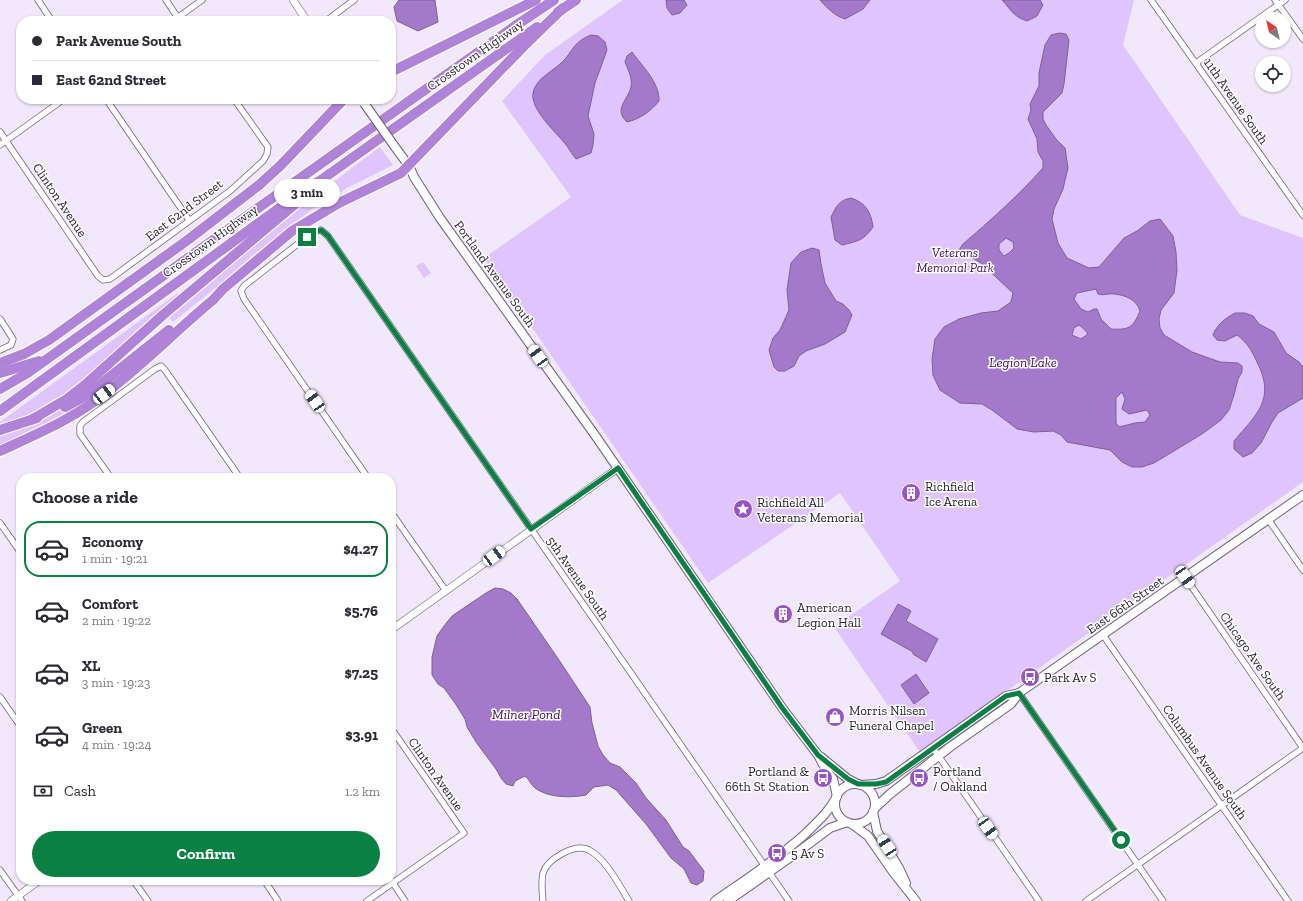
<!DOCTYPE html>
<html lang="en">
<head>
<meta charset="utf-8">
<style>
  body { margin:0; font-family:"Zilla Slab",serif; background:#f2f2f3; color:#2b2b33; height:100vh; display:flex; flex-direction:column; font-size:15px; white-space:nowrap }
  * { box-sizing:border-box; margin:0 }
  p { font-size:13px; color:#7c7c81 }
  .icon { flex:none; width:22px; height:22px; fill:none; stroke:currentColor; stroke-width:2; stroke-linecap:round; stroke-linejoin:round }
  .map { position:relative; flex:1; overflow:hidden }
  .drawer { position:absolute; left:16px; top:473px; width:380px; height:412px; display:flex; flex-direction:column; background:#fff; border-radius:16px; box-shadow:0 1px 3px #0004 }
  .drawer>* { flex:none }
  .banner { position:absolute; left:16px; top:16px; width:380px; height:88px; border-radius:16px; box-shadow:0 1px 3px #0004; display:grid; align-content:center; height:88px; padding:0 16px; background:#fff }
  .needle { width:26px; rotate:325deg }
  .fabs { position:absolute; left:1255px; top:12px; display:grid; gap:8px }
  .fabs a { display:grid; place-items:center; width:36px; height:36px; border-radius:50%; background:#fff; box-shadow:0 1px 3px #0004; font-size:20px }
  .end { position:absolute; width:18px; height:18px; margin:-9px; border:5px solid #0b8043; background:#fff; box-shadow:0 0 0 2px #fff }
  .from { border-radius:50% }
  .bubble { position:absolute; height:28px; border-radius:14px; background:#fff; box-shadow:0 1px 3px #0004; font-size:13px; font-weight:700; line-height:28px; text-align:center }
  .car { position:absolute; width:12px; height:24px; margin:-12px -6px; border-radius:5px; box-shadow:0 0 3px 1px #0007; background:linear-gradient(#fff 24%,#345 0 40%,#fff 0 76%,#345 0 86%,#fff 0) }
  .banner b { display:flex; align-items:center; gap:14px; height:38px; font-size:15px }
  .banner b+b { border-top:1px solid #e1e1e2 }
  .banner i { width:10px; height:10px; background:#2b2b33 }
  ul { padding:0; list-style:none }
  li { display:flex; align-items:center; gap:12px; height:56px; margin:0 8px 6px; padding:0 8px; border:2px solid transparent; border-radius:16px }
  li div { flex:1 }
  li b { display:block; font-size:15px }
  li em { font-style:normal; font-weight:700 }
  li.selected { border-color:#0b8043 }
  li>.icon { width:36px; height:36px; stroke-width:1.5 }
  h2 { padding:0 16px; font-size:18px; line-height:48px }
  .pay { display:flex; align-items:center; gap:10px; height:44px; padding:0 16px; font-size:15px }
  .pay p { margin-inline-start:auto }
  .button { display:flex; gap:8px; margin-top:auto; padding:8px 16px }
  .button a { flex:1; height:46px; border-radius:24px; background:#0b8043; color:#fff; font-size:16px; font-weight:700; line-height:46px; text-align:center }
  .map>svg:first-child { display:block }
  .green { fill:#e0c4fd }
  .water { fill:#a379ca; stroke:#7e5f9b; fill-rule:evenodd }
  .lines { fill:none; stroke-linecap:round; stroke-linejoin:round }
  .minor-casing { stroke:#6d5f7b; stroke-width:7 }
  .tertiary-casing { stroke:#6d5f7b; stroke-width:8 }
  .secondary-casing { stroke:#6d5f7b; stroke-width:10 }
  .motorway-casing { stroke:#fff; stroke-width:12 }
  .minor { stroke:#fff; stroke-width:5.5 }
  .tertiary { stroke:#fff; stroke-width:7 }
  .secondary { stroke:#fff; stroke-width:8 }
  .motorway { stroke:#af83d8; stroke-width:10 }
  .secondary-bridge-casing { stroke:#6d5f7b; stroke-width:10; stroke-linecap:butt }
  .secondary-bridge { stroke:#fff; stroke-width:8 }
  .route { stroke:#0b8043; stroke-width:5 }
  .labels { text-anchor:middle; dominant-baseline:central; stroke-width:3; stroke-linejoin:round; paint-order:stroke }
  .street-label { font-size:13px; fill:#28222e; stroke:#fff }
  .park-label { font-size:13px; font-style:italic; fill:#3b0f59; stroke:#fff }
  .poi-label { font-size:13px; fill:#28222e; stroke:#fff; text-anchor:start }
  .water-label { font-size:14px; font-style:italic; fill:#3c0f5a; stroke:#fff }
</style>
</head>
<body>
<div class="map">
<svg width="1303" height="901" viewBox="0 0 1303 901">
  <rect width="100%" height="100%" fill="#f1e8fb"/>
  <g class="green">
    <polygon points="623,0 1134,0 1123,45 1240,215 1303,238 1303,482 920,752 834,627 900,581 840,493 708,583 484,258 571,197 502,101 545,55"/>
    <path d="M 380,147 L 393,165 L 349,187 L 311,210 L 252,256 L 229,277 L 173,322 L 169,318 C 238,260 307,200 380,147 Z"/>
    <polygon points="423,262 431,273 424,278 416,266"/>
    <polygon points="178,293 180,296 90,376 71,389 80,405 116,379 146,351 133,367 70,413 0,447 0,422"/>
  </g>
  <g class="water">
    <polygon points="399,0 435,0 438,22 418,31 397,21 394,7"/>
    <polygon points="666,0 684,0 687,5 680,13 672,15 667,8"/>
    <path d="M 820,0 L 870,0 L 863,9 L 845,19 C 835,16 827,8 820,0 Z"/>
    <path d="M 1002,0 L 1040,0 L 1043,5 L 1037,16 L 1027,21 C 1014,17 1011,10 1002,0 Z"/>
    <path d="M 1059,33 L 1066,34 L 1069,40 L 1064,84 L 1062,93 L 1043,112 L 1043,119 L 1046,125 L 1056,139 L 1065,148 L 1068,168 L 1063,189 L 1054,209 L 1052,219 L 1058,243 L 1067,258 L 1089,268 L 1099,267 L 1124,238 L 1137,231 L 1150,221 L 1160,219 L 1173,236 L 1176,252 L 1177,270 L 1174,293 L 1161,310 L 1159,319 L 1160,328 L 1164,335 L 1192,352 L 1220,362 L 1238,363 L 1242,366 L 1242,372 L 1238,379 L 1234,395 L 1229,410 L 1221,420 L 1202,434 L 1154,463 L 1142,467 L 1132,467 L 1122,462 L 1110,450 L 1067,442 L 1061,435 L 1053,431 L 1034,432 L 1017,429 L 992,410 L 982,404 L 960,403 L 940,390 L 933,375 L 932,359 L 935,339 L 944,327 L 959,319 L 981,313 L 998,311 L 1011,302 L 1013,293 L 981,263 L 959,250 L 963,244 C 991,220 1018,196 1043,168 L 1043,161 L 1038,152 L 1037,139 L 1028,119 L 1031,110 L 1030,104 L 1039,86 L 1039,73 L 1045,45 L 1051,35 ZM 1006,238 L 1013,242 L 1014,248 L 1009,253 L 1004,256 L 999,250 L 999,244 ZM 1096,289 L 1098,294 C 1104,296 1109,293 1114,294 C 1126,295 1137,300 1140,311 C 1133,328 1129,330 1111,329 L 1101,319 L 1097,309 L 1094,309 L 1088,312 L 1081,309 L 1074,299 L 1077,293 ZM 1079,325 L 1084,329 L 1088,334 L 1081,339 L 1072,335 L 1074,328 ZM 1122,392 L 1125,399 L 1122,409 L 1129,414 L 1147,410 L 1150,415 L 1145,422 L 1135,423 L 1119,427 L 1116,423 L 1116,398 Z"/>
    <path d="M 591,35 L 598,36 L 605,42 L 607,50 L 595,83 L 588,116 L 594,134 L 593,145 L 591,153 L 576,159 C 573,155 570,151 567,146 C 558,134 530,110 533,93 C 535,80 551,72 560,64 C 573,53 571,43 591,35 Z"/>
    <path d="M 632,52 C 642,66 660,83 659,101 C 651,111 640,119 627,122 C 613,109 628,100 631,87 C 633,79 628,70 625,62 L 627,56 Z"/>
    <path d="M 851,198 C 866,203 871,212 873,227 C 863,241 858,241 842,245 L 835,240 L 831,217 C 836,207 839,200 851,198 Z"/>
    <polygon points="812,248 819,250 821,264 825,283 836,301 843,304 849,310 852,315 845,332 825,344 806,351 799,356 794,366 785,371 778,371 774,367 769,350 773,338 780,330 789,310 787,290 791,263 801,252"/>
    <path d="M 1235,313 L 1245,313 L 1253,316 L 1259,324 L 1274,332 L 1286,353 L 1299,362 L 1303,367 L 1303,398 L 1278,413 L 1272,422 L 1261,443 L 1252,453 L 1243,457 L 1234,449 L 1234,441 C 1257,414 1276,399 1257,362 C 1252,351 1247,342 1237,335 L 1225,341 L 1217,340 L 1213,335 C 1217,324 1226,318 1235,313 Z"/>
    <path d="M 495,588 L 503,589 L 511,593 L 517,599 L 559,660 L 590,707 L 592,723 L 598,746 L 603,755 L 610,763 L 620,767 L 636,783 L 646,798 L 666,820 L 683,847 L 689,851 L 704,871 L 703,881 L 697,885 L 691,883 L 684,869 L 671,858 L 646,824 L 616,790 L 608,785 L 594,787 L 586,795 C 571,798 548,798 535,788 C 531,785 529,779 525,776 L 515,781 L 513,786 L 506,784 L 501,778 L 496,769 L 476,742 L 467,727 L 465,719 L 455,703 L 444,688 L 438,684 L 432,675 L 432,657 L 437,636 L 444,626 L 452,616 L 486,593 Z"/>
    <polygon points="898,604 911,611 906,621 938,639 926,662 913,654 913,652 881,634"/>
    <polygon points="916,674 929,693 914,704 901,685"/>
  </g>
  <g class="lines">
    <defs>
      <g id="minor">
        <polyline points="38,0 52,21"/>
        <polyline points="166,0 180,21"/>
        <polyline points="1151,0 1303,215"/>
        <polyline points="1275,0 1303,39"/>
        <polyline points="173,21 202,0"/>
        <polyline points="326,21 354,0"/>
        <polyline points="1196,63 1285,0"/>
        <polyline points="106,99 189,220"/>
        <polyline points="0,132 98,276 103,280 110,279 230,191 263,161 267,154 268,147 234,99"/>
        <polyline points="0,145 64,99"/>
        <polyline points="0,319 13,339 11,345 0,350"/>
        <polyline points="111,478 80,434 80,426 83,422 155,369 161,366 165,370 240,478"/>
        <polyline points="368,478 244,299 241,291 244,286 299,243 315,231 321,230 328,236 789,901"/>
        <polyline points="391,512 446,591"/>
        <polyline points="1268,519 1303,570"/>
        <polyline points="0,523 21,553"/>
        <polyline points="1185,577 1303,748"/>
        <polyline points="1103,635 1288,901"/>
        <polyline points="1019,693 1163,901"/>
        <polyline points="0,697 21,727"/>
        <polyline points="933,748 1039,901"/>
        <polyline points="0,870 22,901"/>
        <polyline points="133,880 148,901"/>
        <polyline points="264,880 278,901"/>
        <polyline points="391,880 405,901"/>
        <polyline points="367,901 464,833 391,728"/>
        <path d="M 543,901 C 542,892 541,882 543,873 C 547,859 575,843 589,850 C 606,859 619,885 629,901"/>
        <polyline points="1086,901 1303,748"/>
      </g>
      <g id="tertiary">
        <polyline points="293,0 307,21"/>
        <polyline points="391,630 618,468"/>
        <polyline points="11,901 40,880"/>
      </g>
      <g id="secondary">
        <polyline points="395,147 409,166 414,177 440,218 597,438 783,709 818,755 826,770 833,779 837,796"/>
        <polyline points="821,757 848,779 858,784"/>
        <circle cx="855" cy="804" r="20"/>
        <polyline points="861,785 876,784 886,781 1006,696 1019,693"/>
        <polyline points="875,808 890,794 950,747 1011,704 1019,693 1303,495"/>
        <polyline points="873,812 877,831 899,868 906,883"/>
        <polyline points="852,824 868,836 893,872 916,901"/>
        <path d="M 715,901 C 745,880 776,860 804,835 C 816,823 828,813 836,798"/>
        <polyline points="728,901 798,852 830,828 847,822"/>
      </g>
      <g id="motorway">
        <polyline points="558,12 576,0"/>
        <polyline points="391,72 536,0"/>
        <polyline points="0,363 24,354 49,340 189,239 259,185 280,166 344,99"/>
        <polyline points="0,373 39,361"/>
        <polyline points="0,389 29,372 227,230 515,26 554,0"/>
        <polyline points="65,407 87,395 169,330"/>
        <polyline points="0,411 307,188 321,180 537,27"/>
        <polyline points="31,420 67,399 85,385 164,314 300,200"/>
        <polyline points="0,430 37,418"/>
        <path d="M 0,451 C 32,436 66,422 95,401 C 137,371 173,333 213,300 L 223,289 L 292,231 L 339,203 L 401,173 L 522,48 L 563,8"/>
      </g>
    </defs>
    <use href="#minor" class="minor-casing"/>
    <use href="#tertiary" class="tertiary-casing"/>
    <use href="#secondary" class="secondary-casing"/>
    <use href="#motorway" class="motorway-casing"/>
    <use href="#minor" class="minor"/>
    <use href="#tertiary" class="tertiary"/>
    <use href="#secondary" class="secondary"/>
    <use href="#motorway" class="motorway"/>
    <defs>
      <polyline id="secondary-bridge" points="364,103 395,147"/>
    </defs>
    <use href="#secondary-bridge" class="secondary-bridge-casing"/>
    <use href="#secondary-bridge" class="secondary-bridge"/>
  </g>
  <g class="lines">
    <polyline class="route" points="307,237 316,231 321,230 328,236 531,529 618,468 783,709 818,755 848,779 858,784 876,784 886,782 1006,696 1019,693 1121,840"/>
  </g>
  <defs>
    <symbol id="building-disc" viewBox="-11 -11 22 22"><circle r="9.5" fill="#9554ca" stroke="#fff"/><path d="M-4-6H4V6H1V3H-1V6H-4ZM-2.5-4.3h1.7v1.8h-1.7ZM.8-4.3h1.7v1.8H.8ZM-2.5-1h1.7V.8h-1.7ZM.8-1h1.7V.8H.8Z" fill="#fff"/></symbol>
    <symbol id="sight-disc" viewBox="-11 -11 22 22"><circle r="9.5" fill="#9554ca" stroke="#fff"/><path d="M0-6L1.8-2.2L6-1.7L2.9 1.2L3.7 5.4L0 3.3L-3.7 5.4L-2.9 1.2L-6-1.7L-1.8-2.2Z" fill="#fff"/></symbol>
    <symbol id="bus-disc" viewBox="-11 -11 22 22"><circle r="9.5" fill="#9554ca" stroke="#fff"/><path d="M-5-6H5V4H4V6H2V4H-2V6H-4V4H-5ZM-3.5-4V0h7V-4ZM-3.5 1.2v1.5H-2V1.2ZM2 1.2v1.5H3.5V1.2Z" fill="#fff"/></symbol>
    <symbol id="shop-disc" viewBox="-11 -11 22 22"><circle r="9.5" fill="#9554ca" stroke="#fff"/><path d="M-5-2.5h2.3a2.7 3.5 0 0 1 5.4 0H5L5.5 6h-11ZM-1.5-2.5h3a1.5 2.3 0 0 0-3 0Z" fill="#fff"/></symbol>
  </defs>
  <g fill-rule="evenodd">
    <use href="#building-disc" x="900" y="482" width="22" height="22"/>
    <use href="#sight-disc" x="732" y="498" width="22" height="22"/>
    <use href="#building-disc" x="772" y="603" width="22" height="22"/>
    <use href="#bus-disc" x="1019" y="666" width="22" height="22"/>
    <use href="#shop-disc" x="824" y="706" width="22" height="22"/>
    <use href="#bus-disc" x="812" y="767" width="22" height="22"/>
    <use href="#bus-disc" x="908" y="767" width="22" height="22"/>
    <use href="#bus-disc" x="766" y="842" width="22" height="22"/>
  </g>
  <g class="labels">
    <g class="street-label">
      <text transform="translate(475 55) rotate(-35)">Crosstown Highway</text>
      <text transform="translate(1236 101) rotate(55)">11th Avenue South</text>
      <text transform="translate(60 200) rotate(56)">Clinton Avenue</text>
      <text transform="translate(184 210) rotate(-37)">East 62nd Street</text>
      <text transform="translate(210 241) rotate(-36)">Crosstown Highway</text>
      <text transform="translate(495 274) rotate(54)">Portland Avenue South</text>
      <text transform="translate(578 578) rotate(55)">5th Avenue South</text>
      <text transform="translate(1125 605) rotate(-35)">East 66th Street</text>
      <text transform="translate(1253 656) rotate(55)">Chicago Ave South</text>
      <text transform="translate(1205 762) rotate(55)">Columbus Avenue South</text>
      <text transform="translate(436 774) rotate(55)">Clinton Avenue</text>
    </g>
    <g class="park-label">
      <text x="955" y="252">Veterans<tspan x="955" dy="15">Memorial Park</tspan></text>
    </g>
    <g class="poi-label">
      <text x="925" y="486">Richfield<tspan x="925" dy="15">Ice Arena</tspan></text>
      <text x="757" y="502">Richfield All<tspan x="757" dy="15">Veterans Memorial</tspan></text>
      <text x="797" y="607">American<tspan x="797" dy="15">Legion Hall</tspan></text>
      <text x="1044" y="677">Park Av S</text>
      <text x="849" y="710">Morris Nilsen<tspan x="849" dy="15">Funeral Chapel</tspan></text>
      <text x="809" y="771" text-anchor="end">Portland &amp;<tspan x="809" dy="15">66th St Station</tspan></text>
      <text x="933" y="771">Portland<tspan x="933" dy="15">/ Oakland</tspan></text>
      <text x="791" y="853">5 Av S</text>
    </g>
    <g class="water-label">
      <text x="1023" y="362">Legion Lake</text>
      <text x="526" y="714">Milner Pond</text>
    </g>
  </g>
</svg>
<div class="fabs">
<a><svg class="needle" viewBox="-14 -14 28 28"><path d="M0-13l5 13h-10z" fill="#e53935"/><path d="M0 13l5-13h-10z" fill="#7c7c81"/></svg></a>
<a><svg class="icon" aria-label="locate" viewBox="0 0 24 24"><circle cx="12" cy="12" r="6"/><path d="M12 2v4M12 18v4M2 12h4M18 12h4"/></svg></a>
</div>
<i class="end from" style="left:1121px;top:840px"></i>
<i class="end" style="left:307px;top:237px"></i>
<div class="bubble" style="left:274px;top:179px;width:66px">3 min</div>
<i class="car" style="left:538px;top:356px;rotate:325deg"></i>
<i class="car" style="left:104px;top:394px;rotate:53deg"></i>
<i class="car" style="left:315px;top:401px;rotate:325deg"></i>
<i class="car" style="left:494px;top:556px;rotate:54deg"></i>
<i class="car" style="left:1185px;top:577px;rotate:145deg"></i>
<i class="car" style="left:988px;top:828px;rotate:145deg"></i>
<i class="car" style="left:887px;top:846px;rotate:327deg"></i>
<div class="banner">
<b><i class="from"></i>Park Avenue South</b>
<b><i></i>East 62nd Street</b>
</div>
<section class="drawer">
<h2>Choose a ride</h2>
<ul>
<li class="selected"><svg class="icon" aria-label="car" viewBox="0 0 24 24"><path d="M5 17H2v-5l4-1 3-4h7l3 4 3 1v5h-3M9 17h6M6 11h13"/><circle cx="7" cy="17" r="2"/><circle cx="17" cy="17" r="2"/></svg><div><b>Economy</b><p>1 min · 19:21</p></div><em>$4.27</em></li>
<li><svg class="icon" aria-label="car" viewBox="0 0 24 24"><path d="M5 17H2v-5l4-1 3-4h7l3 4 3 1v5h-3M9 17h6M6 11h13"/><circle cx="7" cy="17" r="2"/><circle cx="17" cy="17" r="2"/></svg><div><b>Comfort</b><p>2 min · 19:22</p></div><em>$5.76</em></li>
<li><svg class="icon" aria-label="car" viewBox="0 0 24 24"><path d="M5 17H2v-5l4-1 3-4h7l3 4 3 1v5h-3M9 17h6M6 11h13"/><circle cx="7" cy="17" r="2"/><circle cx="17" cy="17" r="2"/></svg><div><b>XL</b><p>3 min · 19:23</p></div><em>$7.25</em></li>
<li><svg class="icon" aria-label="car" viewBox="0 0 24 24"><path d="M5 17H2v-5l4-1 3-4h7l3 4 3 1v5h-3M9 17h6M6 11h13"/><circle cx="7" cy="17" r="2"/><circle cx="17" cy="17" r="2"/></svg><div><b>Green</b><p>4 min · 19:24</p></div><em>$3.91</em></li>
</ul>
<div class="pay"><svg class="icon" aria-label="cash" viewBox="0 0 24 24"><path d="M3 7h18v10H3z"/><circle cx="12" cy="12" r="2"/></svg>Cash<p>1.2 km</p></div>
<div class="button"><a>Confirm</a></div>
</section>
</div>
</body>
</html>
